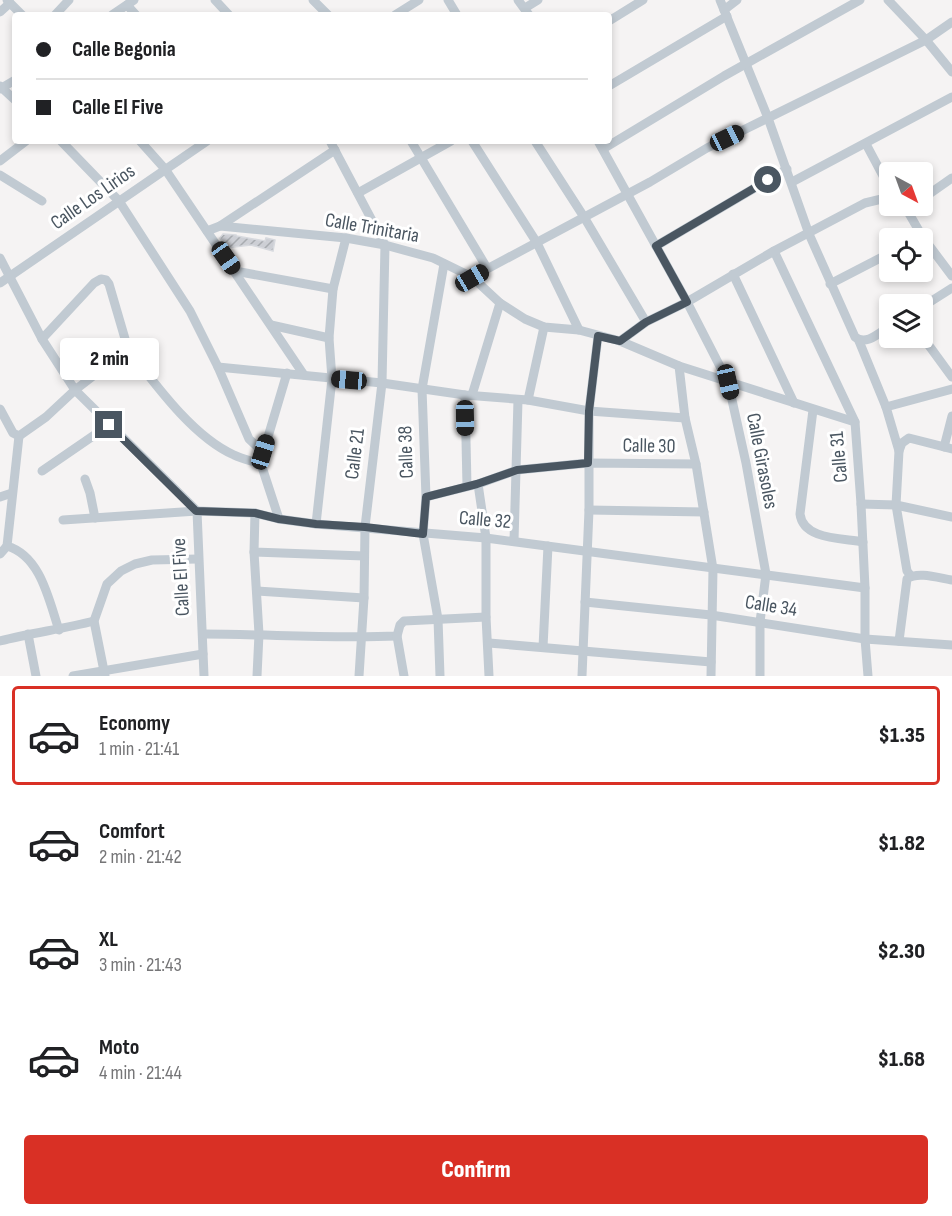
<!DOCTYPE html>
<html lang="en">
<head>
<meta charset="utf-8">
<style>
  body { margin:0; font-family:"Sofia Sans Condensed",sans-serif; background:#f2f2f2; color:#202124; height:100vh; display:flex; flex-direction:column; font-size:22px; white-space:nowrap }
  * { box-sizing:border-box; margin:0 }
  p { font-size:20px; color:#757577 }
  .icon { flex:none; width:33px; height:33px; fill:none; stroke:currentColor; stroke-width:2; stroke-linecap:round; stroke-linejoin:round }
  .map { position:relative; height:676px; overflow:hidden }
  .drawer { display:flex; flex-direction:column; background:#fff; flex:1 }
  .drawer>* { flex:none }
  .hud { position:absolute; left:12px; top:12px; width:600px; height:132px; border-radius:6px; box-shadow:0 3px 9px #0003; display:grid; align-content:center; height:132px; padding:0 24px; background:#fff }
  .needle { width:39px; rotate:139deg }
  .buttons { position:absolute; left:879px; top:162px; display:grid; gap:12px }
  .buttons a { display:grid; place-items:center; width:54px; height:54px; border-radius:6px; background:#fff; box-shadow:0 3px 9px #0003; font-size:30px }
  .end { position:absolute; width:27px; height:27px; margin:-14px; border:8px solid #4a5661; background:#fff; box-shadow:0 0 0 3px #fff }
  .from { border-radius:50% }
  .bubble { position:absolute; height:42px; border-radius:6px; background:#fff; box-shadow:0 3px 9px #0003; font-size:20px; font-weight:800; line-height:42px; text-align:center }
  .car { position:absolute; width:18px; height:36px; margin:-18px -9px; border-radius:8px; box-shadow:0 0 4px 2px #0007; background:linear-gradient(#222 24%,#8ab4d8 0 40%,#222 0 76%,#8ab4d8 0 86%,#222 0) }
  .hud b { display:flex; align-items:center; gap:21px; height:57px; font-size:22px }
  .hud b+b { border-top:2px solid #e0e0e0 }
  .hud i { width:15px; height:15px; background:#202124 }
  ul { padding:10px 0 0; list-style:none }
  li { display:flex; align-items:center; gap:18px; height:99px; margin:0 12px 9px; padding:0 12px; border:3px solid transparent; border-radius:6px }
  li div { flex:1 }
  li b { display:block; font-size:22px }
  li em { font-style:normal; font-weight:800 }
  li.current { border-color:#d93025 }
  li>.icon { width:54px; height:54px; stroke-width:1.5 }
  .button { display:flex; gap:12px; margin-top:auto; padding:12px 24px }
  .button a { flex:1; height:69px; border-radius:6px; background:#d93025; color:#fff; font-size:24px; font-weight:800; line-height:69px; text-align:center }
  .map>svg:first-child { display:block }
  .building { fill:url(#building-hatch); stroke:#d7d9de; stroke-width:1.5 }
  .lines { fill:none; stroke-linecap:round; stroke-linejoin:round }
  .street { stroke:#c1cad2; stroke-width:9 }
  .route { stroke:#4a5661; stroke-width:8 }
  .labels { text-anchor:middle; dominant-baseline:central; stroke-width:6; stroke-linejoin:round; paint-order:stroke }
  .street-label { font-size:20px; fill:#4a5661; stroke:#fff }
</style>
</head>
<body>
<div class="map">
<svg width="952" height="676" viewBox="0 0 952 676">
  <defs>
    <pattern id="building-hatch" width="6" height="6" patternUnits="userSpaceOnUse" patternTransform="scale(1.5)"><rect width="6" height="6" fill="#cdcfd5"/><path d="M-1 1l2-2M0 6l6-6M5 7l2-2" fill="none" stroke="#a8abb0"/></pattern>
  </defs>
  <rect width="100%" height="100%" fill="#f5f3f3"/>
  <polygon class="building" points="223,234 236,235 237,236 265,241 266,238 275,240 273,251 251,245 226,248 220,238"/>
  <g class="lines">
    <g class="street">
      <polyline points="7,0 22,15"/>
      <polyline points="215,0 229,15"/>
      <polyline points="313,0 328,15"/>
      <polyline points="448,0 457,15"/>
      <polyline points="518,0 529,15"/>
      <path d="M 720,0 L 768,118 L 809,234 L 855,337 C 866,346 879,333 890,326"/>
      <polyline points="888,0 926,40 952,72"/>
      <polyline points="127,5 136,15"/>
      <polyline points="525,8 538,0"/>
      <polyline points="724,10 737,0"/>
      <polyline points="0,12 10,3"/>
      <polyline points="55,15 69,0"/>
      <polyline points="112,15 134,0"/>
      <polyline points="395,15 419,0"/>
      <polyline points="609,21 643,0"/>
      <polyline points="0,86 15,100"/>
      <polyline points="609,86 727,16"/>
      <polyline points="0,89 15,80"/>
      <polyline points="61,141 119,201 190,311 218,367 249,439 263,452"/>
      <polyline points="140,141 165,169 304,375"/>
      <polyline points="330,141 385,245 382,383 365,527 364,598 359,676"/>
      <polyline points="411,141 487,268"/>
      <polyline points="472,141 537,243 579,330"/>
      <polyline points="535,141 584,217 646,322"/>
      <polyline points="598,141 687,302 728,382 746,463 766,574 760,622 760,676"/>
      <polyline points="866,144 890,189"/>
      <polyline points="603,149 724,76 860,0"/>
      <polyline points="0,161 26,141"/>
      <polyline points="0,175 42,201"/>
      <polyline points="792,182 952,97"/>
      <polyline points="358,193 451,141"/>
      <polyline points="922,199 952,178"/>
      <polyline points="913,206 907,210 922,236 952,276"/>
      <polyline points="220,226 335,150"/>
      <polyline points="207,231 220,226 346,238 385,245 433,258 472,277 500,303 525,319 544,327 579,330 620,341 679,366 855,422"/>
      <polyline points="656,246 787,169"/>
      <polyline points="774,251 855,422 861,504 865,588 865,639 868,676"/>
      <polyline points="0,258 42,339 75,390 197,511 204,676"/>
      <polyline points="235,271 333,289"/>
      <polyline points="733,274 794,403"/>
      <polyline points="472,277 650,182 707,148 926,40 952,22"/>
      <polyline points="0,283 207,141"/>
      <polyline points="830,284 890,253"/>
      <polyline points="922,307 952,288"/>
      <polyline points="271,325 329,338"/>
      <polyline points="922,336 952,377"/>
      <polyline points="42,339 94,283 101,279 106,280 109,284 128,349"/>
      <polyline points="620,341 646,322 687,302 774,251 865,203 890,197"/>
      <polyline points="859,341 886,407 899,451"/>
      <polyline points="679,366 685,418 696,464 713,569 711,676"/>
      <polyline points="218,367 382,383 465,395 528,400 589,411 685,418"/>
      <polyline points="465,395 467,486"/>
      <polyline points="472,395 500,303"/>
      <polyline points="528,400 544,327"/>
      <polyline points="886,407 952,389"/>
      <polyline points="0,409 13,433 19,436"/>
      <path d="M 813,410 L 800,514 C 803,540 843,538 863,542"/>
      <path d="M 19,436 L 46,417 L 75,390 L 128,349 C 155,384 193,437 234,455 C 242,459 252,461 261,464 L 279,519"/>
      <polyline points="944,447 952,416"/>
      <polyline points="262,457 287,373"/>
      <polyline points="42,471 109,425"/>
      <polyline points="85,479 90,493 95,518"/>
      <polyline points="478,484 486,538 486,617 489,676"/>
      <polyline points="0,497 12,493"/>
      <polyline points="426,497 478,484 517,470 588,463 696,464"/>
      <polyline points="861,504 896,505 952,517"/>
      <polyline points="589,510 704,512"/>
      <polyline points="255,513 254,552 364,556"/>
      <polyline points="63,520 197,511 255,513 279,519 316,524 486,538 865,588"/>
      <polyline points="316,524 332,379 329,338 333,289 346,238"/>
      <polyline points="514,541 518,400"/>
      <polyline points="7,546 19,436"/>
      <polyline points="254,552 259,634 257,676"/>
      <path d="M 0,554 L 7,546 C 41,556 49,601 59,630"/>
      <polyline points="911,576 907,571 896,505 899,451 902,443 909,438 952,449"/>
      <polyline points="257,591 364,598"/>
      <polyline points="585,602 711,615 865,639 952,645"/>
      <polyline points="28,634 36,676"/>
      <path d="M 203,634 C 267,634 332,639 397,636 L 400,625 L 404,621 L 486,617"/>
      <polyline points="397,636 404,676"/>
      <path d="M 0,641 C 31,633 63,629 94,621"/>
      <path d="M 899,641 L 907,579 C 917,571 939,578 952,580"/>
      <polyline points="489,643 711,662"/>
      <polyline points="543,647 548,546"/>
      <polyline points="73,676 203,654"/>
      <polyline points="105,676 94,621 107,584 121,571 135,564 152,560 198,559"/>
      <polyline points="440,676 438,619 423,534 426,497 422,389 444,264"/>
      <polyline points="582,676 589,510 589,411 598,336"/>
    </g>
  </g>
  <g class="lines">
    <polyline class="route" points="109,425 196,511 255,513 279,519 316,524 365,527 423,534 426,497 477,484 517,470 588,463 589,411 598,336 620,341 646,322 687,302 656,246 768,180"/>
  </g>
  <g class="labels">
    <g class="street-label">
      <text transform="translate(93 197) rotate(-35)">Calle Los Lirios</text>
      <text transform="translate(372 228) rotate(10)">Calle Trinitaria</text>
      <text transform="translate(649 446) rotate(1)">Calle 30</text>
      <text transform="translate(406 452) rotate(-92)">Calle 38</text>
      <text transform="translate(355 454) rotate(-83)">Calle 21</text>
      <text transform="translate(839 457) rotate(-95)">Calle 31</text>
      <text transform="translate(762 461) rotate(79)">Calle Girasoles</text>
      <text transform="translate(485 520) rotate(5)">Calle 32</text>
      <text transform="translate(181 577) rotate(-93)">Calle El Five</text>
      <text transform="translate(771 606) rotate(9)">Calle 34</text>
    </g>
  </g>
</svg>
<div class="buttons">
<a><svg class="needle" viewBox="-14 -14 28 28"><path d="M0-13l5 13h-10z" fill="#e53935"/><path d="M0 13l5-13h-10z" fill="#757577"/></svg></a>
<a><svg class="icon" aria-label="locate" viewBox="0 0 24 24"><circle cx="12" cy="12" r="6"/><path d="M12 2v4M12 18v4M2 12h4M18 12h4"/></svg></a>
<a><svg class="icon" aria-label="layers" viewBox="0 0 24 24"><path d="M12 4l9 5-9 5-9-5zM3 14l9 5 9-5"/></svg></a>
</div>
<i class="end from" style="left:768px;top:180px"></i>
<i class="end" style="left:109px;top:425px"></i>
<div class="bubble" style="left:60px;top:338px;width:99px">2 min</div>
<i class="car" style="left:727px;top:138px;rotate:64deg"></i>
<i class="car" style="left:226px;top:258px;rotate:145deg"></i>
<i class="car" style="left:472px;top:278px;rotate:60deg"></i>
<i class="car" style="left:349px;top:380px;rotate:275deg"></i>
<i class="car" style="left:728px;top:382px;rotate:167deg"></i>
<i class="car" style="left:465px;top:418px;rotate:179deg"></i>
<i class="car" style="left:263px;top:452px;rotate:17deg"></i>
<div class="hud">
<b><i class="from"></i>Calle Begonia</b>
<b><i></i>Calle El Five</b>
</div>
</div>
<section class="drawer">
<ul>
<li class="current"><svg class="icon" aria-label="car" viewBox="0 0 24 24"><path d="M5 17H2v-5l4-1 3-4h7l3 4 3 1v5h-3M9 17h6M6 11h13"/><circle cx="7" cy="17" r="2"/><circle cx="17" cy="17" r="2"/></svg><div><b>Economy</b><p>1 min · 21:41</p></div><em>$1.35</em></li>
<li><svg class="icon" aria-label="car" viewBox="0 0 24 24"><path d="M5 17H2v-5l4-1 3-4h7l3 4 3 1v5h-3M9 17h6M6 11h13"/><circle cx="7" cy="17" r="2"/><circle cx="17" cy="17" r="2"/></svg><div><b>Comfort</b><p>2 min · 21:42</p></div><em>$1.82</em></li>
<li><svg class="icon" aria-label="car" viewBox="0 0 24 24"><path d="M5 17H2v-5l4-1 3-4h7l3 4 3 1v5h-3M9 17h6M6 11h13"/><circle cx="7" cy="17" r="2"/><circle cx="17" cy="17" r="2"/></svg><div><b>XL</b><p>3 min · 21:43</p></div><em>$2.30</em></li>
<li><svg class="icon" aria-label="car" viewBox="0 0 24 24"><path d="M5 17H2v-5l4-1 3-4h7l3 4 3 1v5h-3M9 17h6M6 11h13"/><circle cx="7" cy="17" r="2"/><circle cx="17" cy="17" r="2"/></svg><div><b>Moto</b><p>4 min · 21:44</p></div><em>$1.68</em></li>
</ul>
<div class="button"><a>Confirm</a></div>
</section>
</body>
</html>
